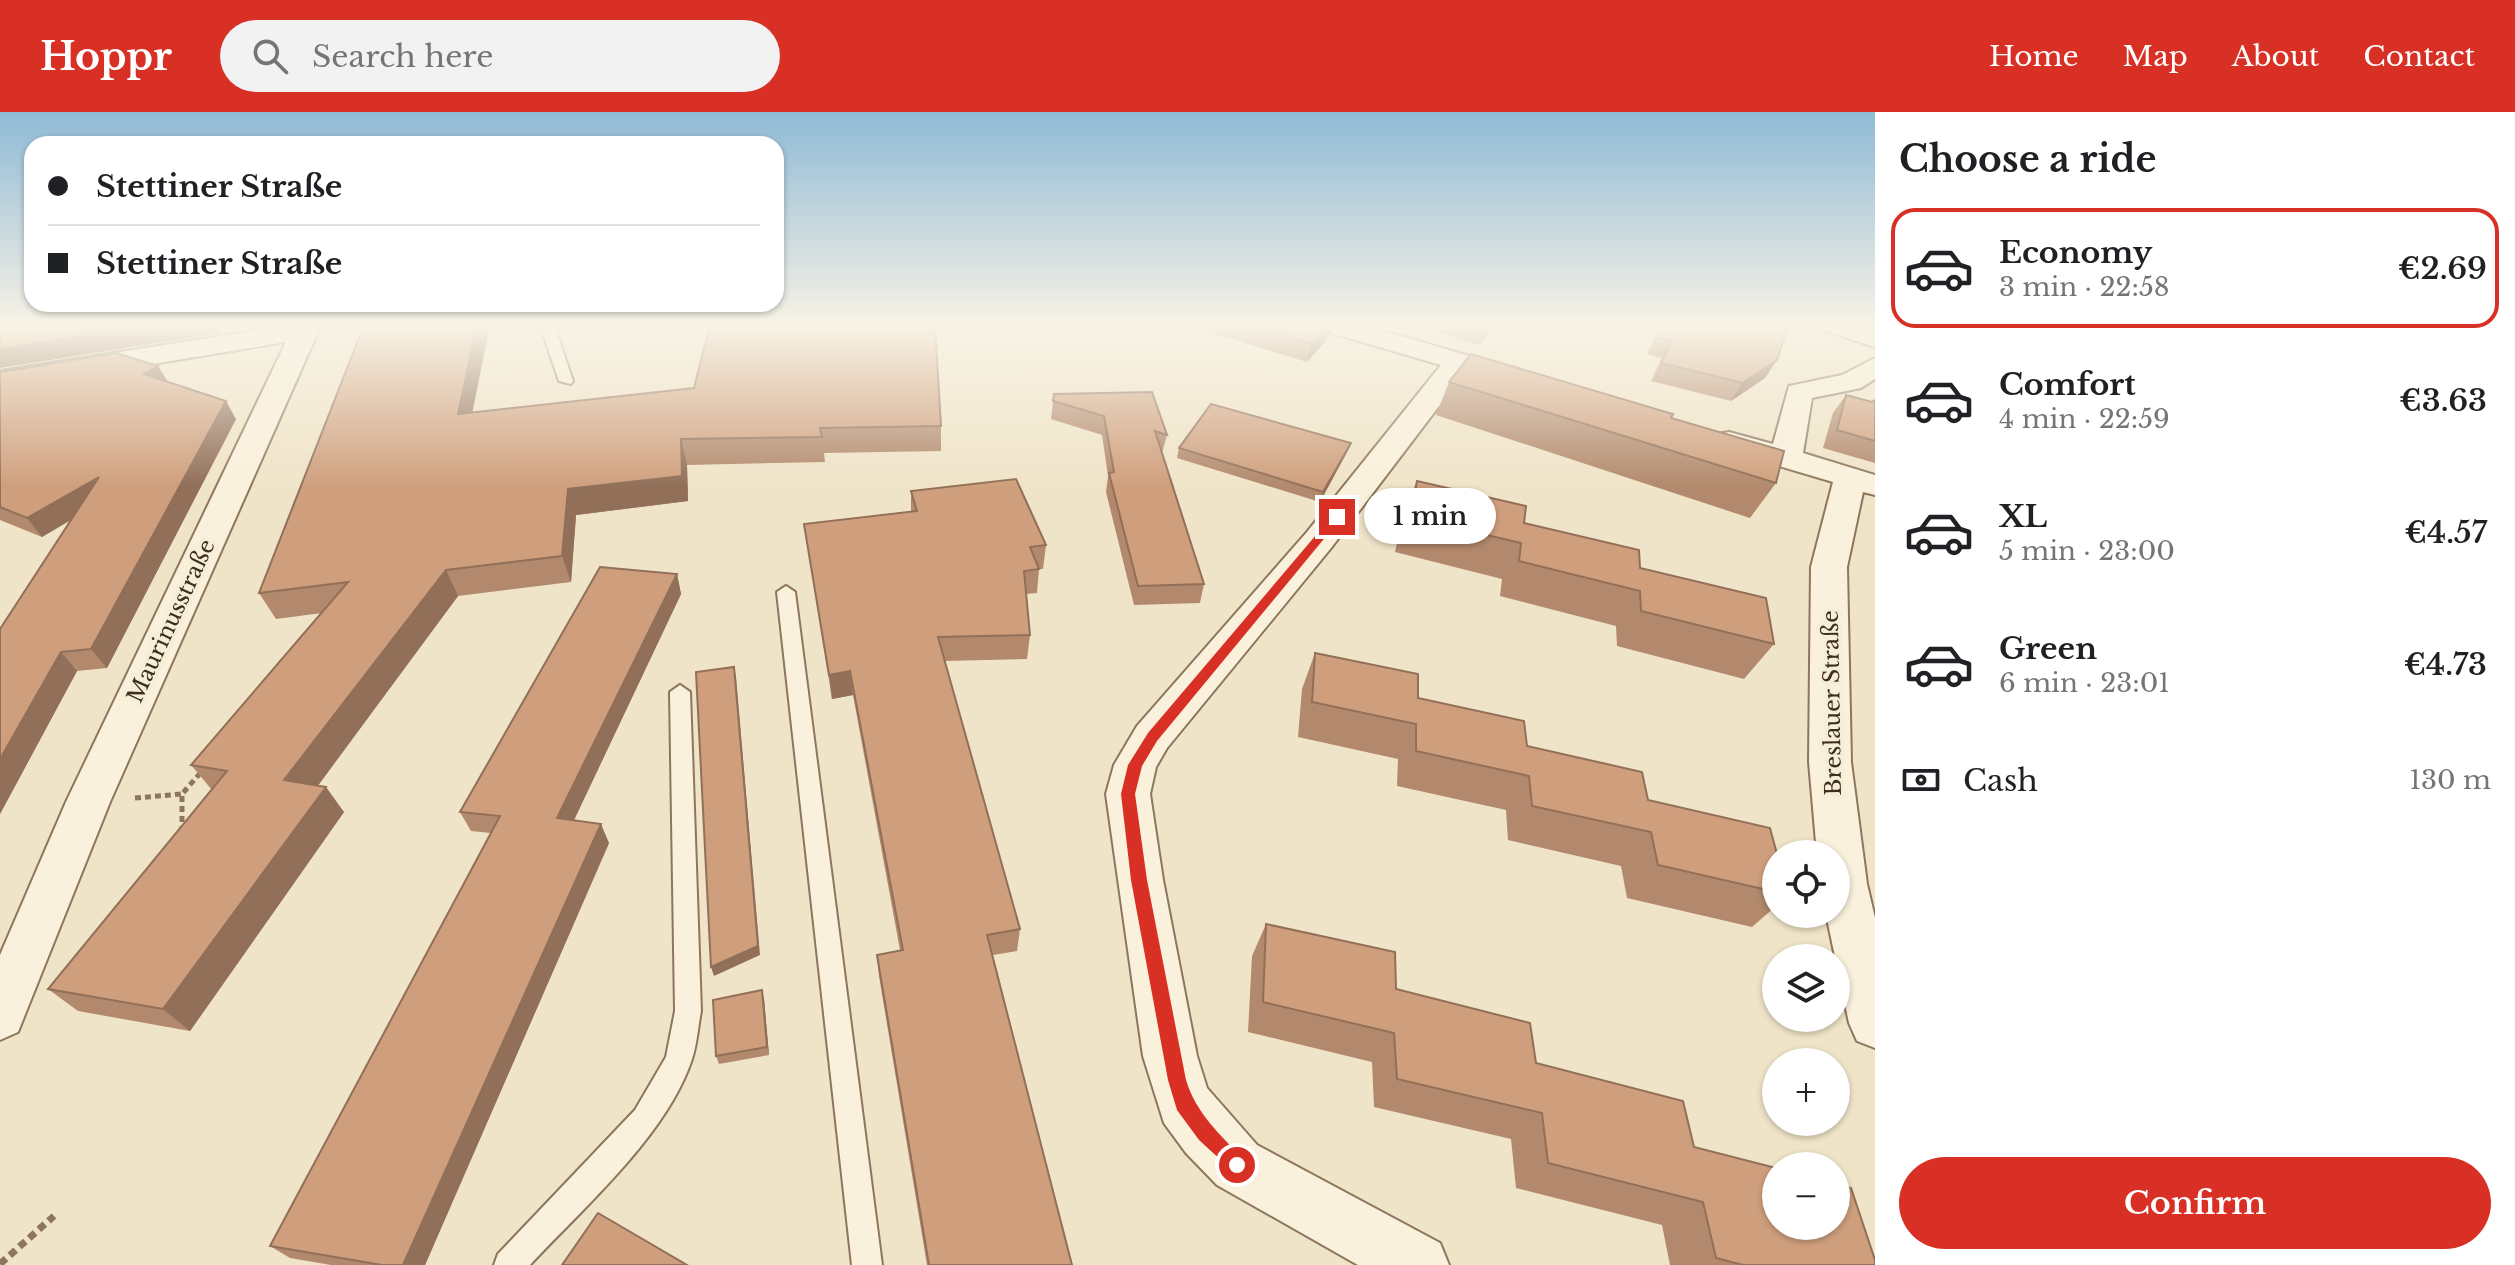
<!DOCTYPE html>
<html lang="en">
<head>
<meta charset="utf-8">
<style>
  body { margin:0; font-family:"Libre Baskerville",serif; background:#f2f2f2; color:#202124; height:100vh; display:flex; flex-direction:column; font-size:30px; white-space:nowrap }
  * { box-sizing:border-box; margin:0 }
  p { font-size:26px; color:#757577 }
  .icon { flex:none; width:44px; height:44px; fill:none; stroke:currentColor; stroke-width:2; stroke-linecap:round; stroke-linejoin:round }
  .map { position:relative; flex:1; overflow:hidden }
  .panel { display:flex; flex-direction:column; background:#fff; width:640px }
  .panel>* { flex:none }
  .top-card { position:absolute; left:24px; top:24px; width:760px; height:176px; border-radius:24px; box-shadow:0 2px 6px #0004; display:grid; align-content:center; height:176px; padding:0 24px; background:#fff }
  .fabs { position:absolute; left:1762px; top:728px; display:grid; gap:16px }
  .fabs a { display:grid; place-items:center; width:88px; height:88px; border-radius:50%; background:#fff; box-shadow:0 2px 6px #0004; font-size:40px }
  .end { position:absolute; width:36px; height:36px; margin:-18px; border:10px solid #d93025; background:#fff; box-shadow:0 0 0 4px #fff }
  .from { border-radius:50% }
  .bubble { position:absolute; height:56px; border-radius:28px; background:#fff; box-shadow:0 2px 6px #0004; font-size:26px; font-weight:600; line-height:56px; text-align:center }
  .top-card b { display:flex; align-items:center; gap:28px; height:76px; font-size:30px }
  .top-card b+b { border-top:2px solid #e0e0e0 }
  .top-card i { width:20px; height:20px; background:#202124 }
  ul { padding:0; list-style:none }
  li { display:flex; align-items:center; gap:24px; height:120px; margin:0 16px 12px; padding:0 8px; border:4px solid transparent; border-radius:24px }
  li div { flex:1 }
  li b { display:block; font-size:30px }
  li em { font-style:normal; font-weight:600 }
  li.active { border-color:#d93025 }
  li>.icon { width:72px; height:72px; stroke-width:1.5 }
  h2 { padding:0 24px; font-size:36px; line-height:96px }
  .pay { display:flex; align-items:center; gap:20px; height:88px; padding:0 24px; font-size:30px }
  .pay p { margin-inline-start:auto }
  .action { display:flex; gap:16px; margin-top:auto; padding:16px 24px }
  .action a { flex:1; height:92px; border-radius:48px; background:#d93025; color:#fff; font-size:32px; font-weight:600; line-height:92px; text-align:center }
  header { display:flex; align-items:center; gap:48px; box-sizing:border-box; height:112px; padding:0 40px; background:#d93025; color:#fff }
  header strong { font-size:38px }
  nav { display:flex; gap:44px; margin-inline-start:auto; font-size:28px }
  .search { width:560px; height:72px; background:#f2f2f2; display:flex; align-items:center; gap:20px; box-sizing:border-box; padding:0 28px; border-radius:44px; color:#757577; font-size:30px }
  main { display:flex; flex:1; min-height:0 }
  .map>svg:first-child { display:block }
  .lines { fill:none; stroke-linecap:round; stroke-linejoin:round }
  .lane-casing { stroke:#8d765c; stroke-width:4 }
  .street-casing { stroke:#8d765c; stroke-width:4 }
  .path-far1 { stroke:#8d765c; stroke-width:5; stroke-dasharray:6 4; stroke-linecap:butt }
  .path { stroke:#8d765c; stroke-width:7; stroke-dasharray:8 5; stroke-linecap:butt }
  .lane { fill:#faf1dc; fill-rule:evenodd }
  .street { fill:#faf1dc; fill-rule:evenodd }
  .wall { fill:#b2896c }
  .shaded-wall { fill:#916f58 }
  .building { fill:#cf9f7d; stroke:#916f58; stroke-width:2 }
  .route { fill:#d93025 }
  .labels { text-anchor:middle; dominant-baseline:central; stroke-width:8; stroke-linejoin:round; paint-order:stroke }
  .street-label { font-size:22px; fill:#3d2e20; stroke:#f7eed8 }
</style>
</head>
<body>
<header>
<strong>Hoppr</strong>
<div class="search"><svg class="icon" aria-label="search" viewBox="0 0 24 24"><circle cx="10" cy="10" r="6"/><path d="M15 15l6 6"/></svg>Search here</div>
<nav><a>Home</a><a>Map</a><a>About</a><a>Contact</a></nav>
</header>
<main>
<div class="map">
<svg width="1875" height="1153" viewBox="0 0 1875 1153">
  <rect width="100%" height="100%" fill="#f0e4c8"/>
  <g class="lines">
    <defs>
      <g id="lane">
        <polygon points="540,213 554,213 573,269 571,272 559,269"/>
        <polygon points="786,474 795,480 882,1153 852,1153 777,480"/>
        <path d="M 680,573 L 690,580 L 701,899 C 698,915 697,932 692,947 C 667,1023 584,1095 530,1153 L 494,1153 L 498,1142 L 635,998 L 666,945 L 675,899 L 670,580 Z"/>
      </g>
      <g id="street">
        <polygon points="290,213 321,213 110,690 18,920 0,928 0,843 66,690 286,230 0,277 0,259"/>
        <polygon points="1320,213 1363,213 1490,250 1494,256 1490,262 1480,264 1465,260 1331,436 1167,636 1156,655 1150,682 1163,768 1197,944 1207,976 1257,1033 1440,1131 1449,1153 1358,1153 1217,1073 1186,1041 1164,1011 1143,944 1106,682 1114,653 1137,614 1307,420 1441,253 1324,219"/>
        <polygon points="1822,213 1862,213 1875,218 1875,235 1826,219"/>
        <polygon points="1875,246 1875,267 1861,276 1812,286 1803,341 1875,363 1875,383 1863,380 1847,455 1851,650 1867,772 1875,806 1875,936 1857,929 1849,911 1826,802 1836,802 1836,742 1817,742 1809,650 1811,455 1833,370 1718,336 1714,329 1718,322 1729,320 1773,332 1789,274 1842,263"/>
      </g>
    </defs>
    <use href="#lane" class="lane-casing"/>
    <use href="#street" class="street-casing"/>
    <g class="path-far1">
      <polyline points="135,686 182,682"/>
      <polyline points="182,720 182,682 203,658"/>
    </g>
    <polyline class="path" points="0,1152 54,1104"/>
    <use href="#lane" class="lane"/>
    <use href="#street" class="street"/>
  </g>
  <g class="wall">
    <polygon points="1187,213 1334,213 1330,224 1307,250"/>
    <polygon points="1442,213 1494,213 1480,233 1439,221"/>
    <polygon points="1661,213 1788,213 1765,266 1731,289 1651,269 1662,246 1647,242"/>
    <polygon points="158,254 168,270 236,307 107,556 77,559 0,702 71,408 42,425 0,408 0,260"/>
    <polygon points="1449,270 1671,306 1776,371 1750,406 1436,303"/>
    <polygon points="1054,282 1167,323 1162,341 1204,472 1200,491 1134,493 1106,380 1108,364 1102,323 1051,307"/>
    <polygon points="1846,283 1872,290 1875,288 1875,351 1823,336 1833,301"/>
    <polygon points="473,300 941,314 941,339 824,341 825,350 687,353 688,389 576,403 571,470 458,484 318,673 344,700 190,919 78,899 48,877 212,678 191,653 322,501 276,507 259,481"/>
    <polygon points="1351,331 1347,340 1320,390 1177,346 1179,336"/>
    <polygon points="1417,369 1640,456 1774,532 1744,567 1617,534 1616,514 1500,484 1502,467 1395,440 1403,404"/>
    <polygon points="911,379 1046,433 1043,457 1039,457 1037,481 1026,482 1030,523 1027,547 944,549 1020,817 1017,839 993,843 1072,1153 927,1153 879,864 877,843 900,838 853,583 832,587 804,412 911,400"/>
    <polygon points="677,462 681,482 574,708 609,731 425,1153 331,1153 290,1146 270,1134 491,721 471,719 460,700"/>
    <polygon points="1315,541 1648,688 1776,742 1776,794 1752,815 1627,786 1621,754 1508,728 1506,698 1397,674 1398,647 1298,625 1302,577"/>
    <polygon points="1266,812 1396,877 1694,1035 1875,1153 1670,1153 1662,1113 1516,1076 1511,1027 1374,995 1372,950 1248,920 1252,844"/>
    <polygon points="762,878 764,887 769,943 719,952 716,944"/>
  </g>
  <g class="shaded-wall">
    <polygon points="150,213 220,213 220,221 0,256 0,237"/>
    <polygon points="477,213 490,213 467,327 458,302"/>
    <polygon points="1329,213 1334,213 1330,224 1307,250 1312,232"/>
    <polygon points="1489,213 1494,213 1480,233 1487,216"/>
    <polygon points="1777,248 1765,266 1731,289 1742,271"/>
    <polygon points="158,254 169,272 144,262"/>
    <polygon points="226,289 236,307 107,556 91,537"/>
    <polygon points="681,327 687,353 688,389 576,403 571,470 562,444 568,377"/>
    <polygon points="1351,331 1347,340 1320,390 1323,380"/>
    <polygon points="99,365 112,383 42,425 27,406"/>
    <polygon points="446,458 458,484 303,694 284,668"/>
    <polygon points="677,462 681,482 566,725 557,706"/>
    <polygon points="61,540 77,559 0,702 0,647"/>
    <polygon points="734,555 736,565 760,843 714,864 711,855"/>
    <polygon points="850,559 853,583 832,587 829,563"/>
    <polygon points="326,675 344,700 190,919 163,897"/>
    <polygon points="601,712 609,731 425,1153 403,1153"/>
    <polygon points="762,878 764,887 769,943 767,935"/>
  </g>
  <g class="building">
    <polygon points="0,213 150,213 0,237"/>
    <polygon points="364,213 477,213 458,302 694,276 710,213 935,213 941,314 820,316 822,325 681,327 682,364 568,377 562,444 446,458 284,668 326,675 163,897 48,877 227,659 191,653 348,470 259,481"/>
    <polygon points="1250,213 1329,213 1312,232"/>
    <polygon points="1662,213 1788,213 1777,248 1742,271 1661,251 1672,229 1656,225"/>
    <polygon points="116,241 158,254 144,262 226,289 91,537 61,540 0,647 0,517 99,365 27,406 0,395 0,260"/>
    <polygon points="1471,242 1673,302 1671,306 1784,339 1776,371 1449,270"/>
    <polygon points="1152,280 1167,323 1155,319 1204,472 1138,474 1109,361 1114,360 1104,304 1053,289 1054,282"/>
    <polygon points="1846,283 1872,290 1875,288 1875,329 1837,318"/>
    <polygon points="1211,292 1351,331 1323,380 1179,336"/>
    <polygon points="1016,367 1046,433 1030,435 1039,457 1024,459 1030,523 938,525 1020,817 987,823 1072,1153 929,1153 877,843 903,838 850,559 829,563 804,412 917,399 911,379"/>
    <polygon points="1417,369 1526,394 1524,411 1639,438 1640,456 1766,486 1774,532 1641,499 1640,479 1519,449 1521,431 1410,405"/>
    <polygon points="600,455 677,462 557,706 601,712 403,1153 382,1153 270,1134 500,704 460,700"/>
    <polygon points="1315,541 1418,562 1418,586 1524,609 1527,634 1642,660 1648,688 1770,716 1777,742 1776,742 1776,780 1658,753 1651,720 1532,694 1529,664 1416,639 1416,612 1312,590"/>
    <polygon points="734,555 758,834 711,855 696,560"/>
    <polygon points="1266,812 1395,840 1396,877 1530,911 1536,951 1683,989 1694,1035 1776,1056 1776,1114 1836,1114 1836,1072 1851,1076 1875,1148 1875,1153 1743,1153 1716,1146 1703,1090 1548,1051 1542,1001 1397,967 1394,921 1263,890"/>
    <polygon points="762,878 767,935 716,944 713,888"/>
    <polygon points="598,1101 687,1153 562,1153"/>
  </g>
  <linearGradient id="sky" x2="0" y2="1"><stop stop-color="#8fbad6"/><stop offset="0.57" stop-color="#f8f3e6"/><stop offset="1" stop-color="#f8f3e6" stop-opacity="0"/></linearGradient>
  <rect width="1875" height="375" fill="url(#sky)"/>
  <path class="route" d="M 1333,403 L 1342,405 L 1157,629 L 1142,654 L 1135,682 L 1147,768 L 1186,968 C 1196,1001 1220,1023 1244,1047 L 1244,1060 L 1237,1063 L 1199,1028 L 1177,998 L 1168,968 L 1131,768 L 1121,682 L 1128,653 L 1148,621 Z"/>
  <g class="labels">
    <g class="street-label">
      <text transform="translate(171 509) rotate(-65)">Maurinusstraße</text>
      <text transform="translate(1832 591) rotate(-91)">Breslauer Straße</text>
    </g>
  </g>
</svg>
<div class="fabs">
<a><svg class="icon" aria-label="locate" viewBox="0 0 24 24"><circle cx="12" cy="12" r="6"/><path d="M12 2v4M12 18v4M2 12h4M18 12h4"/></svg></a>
<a><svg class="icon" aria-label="layers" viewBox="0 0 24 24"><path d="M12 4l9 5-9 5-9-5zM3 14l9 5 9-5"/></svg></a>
<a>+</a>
<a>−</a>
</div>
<i class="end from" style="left:1237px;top:1053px"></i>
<i class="end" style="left:1337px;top:405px"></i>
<div class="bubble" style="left:1364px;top:376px;width:132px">1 min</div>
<div class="top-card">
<b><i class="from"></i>Stettiner Straße</b>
<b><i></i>Stettiner Straße</b>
</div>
</div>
<section class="panel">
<h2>Choose a ride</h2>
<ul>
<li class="active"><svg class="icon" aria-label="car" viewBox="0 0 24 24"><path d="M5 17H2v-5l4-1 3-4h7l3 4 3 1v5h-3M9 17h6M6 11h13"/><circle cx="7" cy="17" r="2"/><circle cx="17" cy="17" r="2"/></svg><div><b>Economy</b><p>3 min · 22:58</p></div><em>€2.69</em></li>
<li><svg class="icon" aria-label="car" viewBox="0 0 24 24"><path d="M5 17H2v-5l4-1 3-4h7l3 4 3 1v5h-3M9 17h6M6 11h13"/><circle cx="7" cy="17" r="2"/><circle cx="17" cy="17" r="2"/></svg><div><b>Comfort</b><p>4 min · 22:59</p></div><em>€3.63</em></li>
<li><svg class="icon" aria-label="car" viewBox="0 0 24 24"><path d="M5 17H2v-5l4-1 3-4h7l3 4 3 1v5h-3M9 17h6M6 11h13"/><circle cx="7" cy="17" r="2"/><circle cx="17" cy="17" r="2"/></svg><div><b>XL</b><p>5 min · 23:00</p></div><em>€4.57</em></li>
<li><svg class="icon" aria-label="car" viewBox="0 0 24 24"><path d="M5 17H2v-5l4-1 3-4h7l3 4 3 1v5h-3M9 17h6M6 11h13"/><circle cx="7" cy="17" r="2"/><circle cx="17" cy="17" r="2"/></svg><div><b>Green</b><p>6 min · 23:01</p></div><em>€4.73</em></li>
</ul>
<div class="pay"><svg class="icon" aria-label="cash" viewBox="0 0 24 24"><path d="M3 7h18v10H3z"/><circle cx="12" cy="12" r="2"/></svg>Cash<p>130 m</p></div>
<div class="action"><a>Confirm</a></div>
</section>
</main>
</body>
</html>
